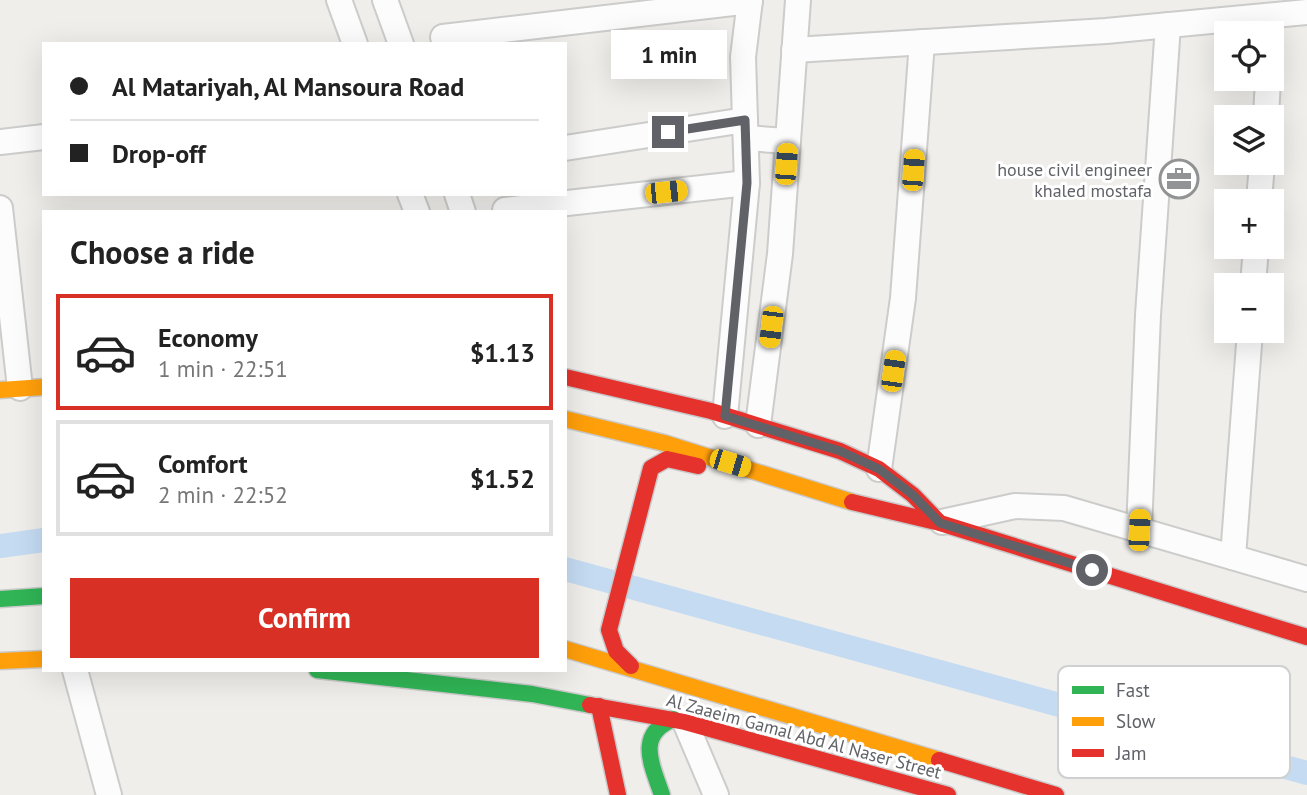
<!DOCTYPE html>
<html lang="en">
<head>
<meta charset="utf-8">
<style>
  body { margin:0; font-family:"PT Sans",sans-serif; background:#f6f6f6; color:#222; height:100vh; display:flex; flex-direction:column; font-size:26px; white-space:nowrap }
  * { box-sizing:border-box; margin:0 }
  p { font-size:23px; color:#767676 }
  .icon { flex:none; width:38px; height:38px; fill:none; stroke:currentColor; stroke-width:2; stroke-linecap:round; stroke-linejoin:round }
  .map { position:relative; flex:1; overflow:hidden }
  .side { position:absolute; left:42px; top:210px; width:525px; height:462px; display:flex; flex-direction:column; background:#fff; border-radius:0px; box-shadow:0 7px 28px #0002 }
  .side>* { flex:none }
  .guide { position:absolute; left:42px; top:42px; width:525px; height:154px; border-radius:0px; box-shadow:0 7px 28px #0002; display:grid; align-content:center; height:154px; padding:0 28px; background:#fff }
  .buttons { position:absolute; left:1214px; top:21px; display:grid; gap:14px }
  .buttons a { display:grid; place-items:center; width:70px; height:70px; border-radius:0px; background:#fff; box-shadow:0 7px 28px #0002; font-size:35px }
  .end { position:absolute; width:32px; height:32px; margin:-16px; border:9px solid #606267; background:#fff; box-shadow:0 0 0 4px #fff }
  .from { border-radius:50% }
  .bubble { position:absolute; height:49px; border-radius:0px; background:#fff; box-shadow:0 7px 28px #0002; font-size:23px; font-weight:600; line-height:49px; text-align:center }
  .car { position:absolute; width:21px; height:42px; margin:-21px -10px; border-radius:9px; box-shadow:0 0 5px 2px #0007; background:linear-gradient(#f5c518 24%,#345 0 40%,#f5c518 0 76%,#345 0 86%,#f5c518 0) }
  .guide b { display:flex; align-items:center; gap:24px; height:66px; font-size:26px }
  .guide b+b { border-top:2px solid #e0e0e0 }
  .guide i { width:18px; height:18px; background:#222 }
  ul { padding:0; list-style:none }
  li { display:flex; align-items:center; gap:21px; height:116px; margin:0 14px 10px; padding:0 14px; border:4px solid #e0e0e0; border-radius:0px }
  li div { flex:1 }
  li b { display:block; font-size:26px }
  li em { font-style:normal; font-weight:600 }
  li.current { border-color:#d93025 }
  li>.icon { width:63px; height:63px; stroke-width:1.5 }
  h2 { padding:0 28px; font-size:32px; line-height:84px }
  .action { display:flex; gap:14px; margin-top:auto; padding:14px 28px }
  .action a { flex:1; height:80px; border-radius:0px; background:#d93025; color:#fff; font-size:28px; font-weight:600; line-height:80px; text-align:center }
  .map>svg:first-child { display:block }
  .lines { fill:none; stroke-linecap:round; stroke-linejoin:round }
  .canal { stroke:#c4dbf2; stroke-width:24 }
  .street-casing { stroke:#cccccb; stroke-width:28 }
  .fast-casing { stroke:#cacacb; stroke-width:19 }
  .slow-casing { stroke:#cacacb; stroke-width:19 }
  .jam-casing { stroke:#cacacb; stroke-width:19 }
  .street { stroke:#fdfcfc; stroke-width:24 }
  .fast { stroke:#30b455; stroke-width:16 }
  .slow { stroke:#ff9f0a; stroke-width:16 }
  .jam { stroke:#e5322d; stroke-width:16 }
  .route { stroke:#606267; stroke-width:9 }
  .labels { text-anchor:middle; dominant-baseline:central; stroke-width:6; stroke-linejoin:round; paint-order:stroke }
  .poi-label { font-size:18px; fill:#606267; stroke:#fff; text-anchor:end }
  .street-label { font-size:18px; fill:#606267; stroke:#fff }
  .key { fill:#fff; stroke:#cfd0d1; stroke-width:2 }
  .key-label { font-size:19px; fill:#606267 }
</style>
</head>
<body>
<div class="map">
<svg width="1307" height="795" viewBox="0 0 1307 795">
  <rect width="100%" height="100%" fill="#efeeea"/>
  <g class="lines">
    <g class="canal">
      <polyline points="0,546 44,540"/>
      <polyline points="565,569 1307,773"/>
    </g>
    <defs>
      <g id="street">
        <polyline points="339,0 355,44"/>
        <polyline points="385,0 401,44"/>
        <polyline points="443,37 750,1"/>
        <polyline points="794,50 1106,31 1307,12"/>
        <polyline points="1266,117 1268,79"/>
        <polyline points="746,138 787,141"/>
        <polyline points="0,142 44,137"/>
        <polyline points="565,148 745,120"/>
        <polyline points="410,194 417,212"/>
        <polyline points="457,194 463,212"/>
        <polyline points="1259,201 1262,163"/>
        <polyline points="0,208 20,388"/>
        <polyline points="505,210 747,183"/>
        <polyline points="1253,285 1256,247"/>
        <polyline points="725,416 747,183 743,57 750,0"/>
        <polyline points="758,425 780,254 798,0"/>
        <polyline points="879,469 903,298 922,42"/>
        <polyline points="942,522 1015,506 1064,508 1307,579"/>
        <polyline points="1139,530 1148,315 1168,25"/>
        <polyline points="1233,557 1250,331"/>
        <polyline points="75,670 109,795"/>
        <polyline points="685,722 716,795"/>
      </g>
      <g id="fast">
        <polyline points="0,599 44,596"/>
        <polyline points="317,670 532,694 590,705"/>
        <path d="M 662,795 C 652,765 635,734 674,719"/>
      </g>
      <g id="slow">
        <polyline points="0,390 44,387"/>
        <polyline points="565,419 664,443 852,502"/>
        <polyline points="565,649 939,760"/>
        <polyline points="0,661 44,659"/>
      </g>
      <g id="jam">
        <polyline points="565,377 711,411 840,451 879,469 913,495 940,523"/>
        <polyline points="852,502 940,523 1307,637"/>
        <polyline points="631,666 616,651 609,630 651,468 667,459 698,466"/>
        <polyline points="590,705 685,722 948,795"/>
        <polyline points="599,706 618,795"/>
        <polyline points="939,760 1056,795"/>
      </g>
    </defs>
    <use href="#street" class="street-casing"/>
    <use href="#fast" class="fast-casing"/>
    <use href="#slow" class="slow-casing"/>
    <use href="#jam" class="jam-casing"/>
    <use href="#street" class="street"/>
    <use href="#fast" class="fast"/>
    <use href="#slow" class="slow"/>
    <use href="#jam" class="jam"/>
  </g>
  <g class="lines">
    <polyline class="route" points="668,132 745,120 747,183 725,416 840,451 879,469 913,495 940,523 1092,570"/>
  </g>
  <defs>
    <symbol id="office-ring" viewBox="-11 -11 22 22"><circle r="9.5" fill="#fff" stroke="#929395" stroke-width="1.5"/><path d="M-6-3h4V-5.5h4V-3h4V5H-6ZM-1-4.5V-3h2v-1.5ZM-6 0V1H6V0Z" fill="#929395"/></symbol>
  </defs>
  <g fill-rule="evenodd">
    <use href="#office-ring" x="1157" y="157" width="44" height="44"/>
  </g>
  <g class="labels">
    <g class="poi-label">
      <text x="1152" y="169">house civil engineer<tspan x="1152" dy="21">khaled mostafa</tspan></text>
    </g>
    <g class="street-label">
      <text transform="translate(804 736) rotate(15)">Al Zaaeim Gamal Abd Al Naser Street</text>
    </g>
  </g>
  <rect x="1058" y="666" width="232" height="112" rx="10" class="key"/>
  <rect x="1072" y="686" width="32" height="8" fill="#30b455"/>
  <rect x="1072" y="717" width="32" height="9" fill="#ff9f0a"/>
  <rect x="1072" y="749" width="32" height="8" fill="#e5322d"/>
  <g class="key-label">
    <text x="1116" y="697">Fast</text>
    <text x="1116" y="728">Slow</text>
    <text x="1116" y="760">Jam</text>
  </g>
</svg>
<div class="buttons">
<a><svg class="icon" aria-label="locate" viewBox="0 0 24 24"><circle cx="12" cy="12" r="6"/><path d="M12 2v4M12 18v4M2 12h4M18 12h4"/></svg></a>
<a><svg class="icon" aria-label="layers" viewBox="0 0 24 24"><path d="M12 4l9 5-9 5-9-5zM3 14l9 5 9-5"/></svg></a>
<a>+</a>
<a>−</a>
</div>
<i class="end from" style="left:1092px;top:570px"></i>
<i class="end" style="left:668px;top:132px"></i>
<div class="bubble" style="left:611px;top:30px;width:116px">1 min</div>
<i class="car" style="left:786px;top:164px;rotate:4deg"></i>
<i class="car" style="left:913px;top:170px;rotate:4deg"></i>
<i class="car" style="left:666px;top:192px;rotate:84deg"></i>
<i class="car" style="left:771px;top:327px;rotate:187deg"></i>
<i class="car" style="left:893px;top:371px;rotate:8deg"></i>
<i class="car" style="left:730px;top:463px;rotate:107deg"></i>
<i class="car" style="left:1139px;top:530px;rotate:3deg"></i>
<div class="guide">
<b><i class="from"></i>Al Matariyah, Al Mansoura Road</b>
<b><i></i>Drop-off</b>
</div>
<section class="side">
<h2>Choose a ride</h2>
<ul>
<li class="current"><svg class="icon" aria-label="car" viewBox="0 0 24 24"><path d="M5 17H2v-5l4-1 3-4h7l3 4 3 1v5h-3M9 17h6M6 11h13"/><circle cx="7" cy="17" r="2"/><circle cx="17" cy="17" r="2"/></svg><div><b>Economy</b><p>1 min · 22:51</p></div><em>$1.13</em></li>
<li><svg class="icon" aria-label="car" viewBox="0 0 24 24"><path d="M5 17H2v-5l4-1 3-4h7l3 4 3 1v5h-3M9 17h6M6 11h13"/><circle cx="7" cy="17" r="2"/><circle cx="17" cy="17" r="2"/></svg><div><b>Comfort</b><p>2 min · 22:52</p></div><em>$1.52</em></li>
</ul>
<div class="action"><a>Confirm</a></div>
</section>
</div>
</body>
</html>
